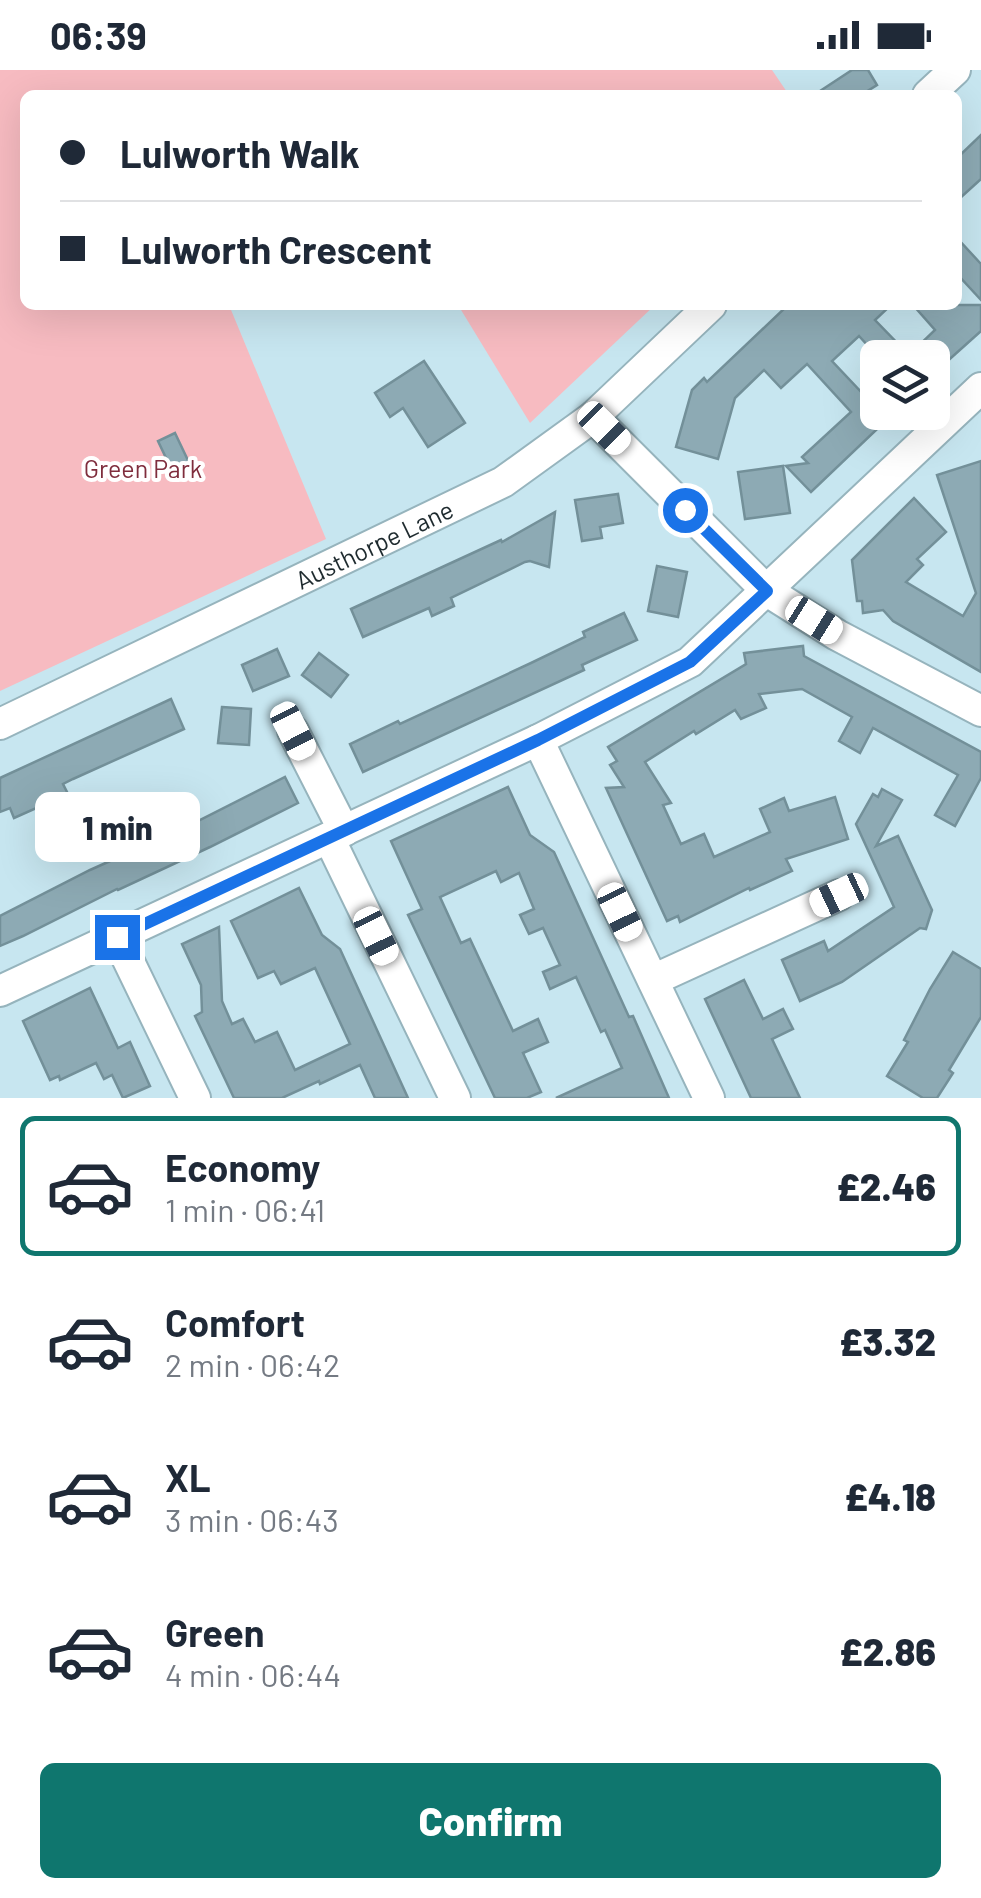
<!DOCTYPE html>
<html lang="en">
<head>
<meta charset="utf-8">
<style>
  body { margin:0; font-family:Barlow,sans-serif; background:#f2f2f3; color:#1f2937; height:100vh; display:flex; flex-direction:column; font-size:38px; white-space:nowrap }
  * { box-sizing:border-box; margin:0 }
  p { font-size:32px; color:#747a83 }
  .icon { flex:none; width:55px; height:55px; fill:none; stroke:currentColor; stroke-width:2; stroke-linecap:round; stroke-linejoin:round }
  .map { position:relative; height:1028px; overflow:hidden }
  .panel { display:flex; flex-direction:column; background:#fff; flex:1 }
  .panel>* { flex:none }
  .guide { position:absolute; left:20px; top:20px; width:942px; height:220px; border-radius:15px; box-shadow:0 10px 40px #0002; display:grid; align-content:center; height:220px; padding:0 40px; background:#fff }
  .buttons { position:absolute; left:860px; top:270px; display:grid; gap:20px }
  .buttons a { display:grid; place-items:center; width:90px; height:90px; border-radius:15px; background:#fff; box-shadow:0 10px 40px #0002; font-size:50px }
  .end { position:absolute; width:45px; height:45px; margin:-22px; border:12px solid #1a73e8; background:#fff; box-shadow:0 0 0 5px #fff }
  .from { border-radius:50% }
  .bubble { position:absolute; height:70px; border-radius:15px; background:#fff; box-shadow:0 10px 40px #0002; font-size:32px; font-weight:800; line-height:70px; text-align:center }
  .car { position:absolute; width:30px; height:60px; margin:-30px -15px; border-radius:12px; box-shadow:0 0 8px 2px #0007; background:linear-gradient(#fff 24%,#345 0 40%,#fff 0 76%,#345 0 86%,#fff 0) }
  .guide b { display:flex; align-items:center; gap:35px; height:95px; font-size:38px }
  .guide b+b { border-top:2px solid #e0e1e3 }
  .guide i { width:25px; height:25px; background:#1f2937 }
  ul { padding:18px 0 0; list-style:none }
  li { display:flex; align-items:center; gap:30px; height:140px; margin:0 20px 15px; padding:0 20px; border:5px solid transparent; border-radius:15px }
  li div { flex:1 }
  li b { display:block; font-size:38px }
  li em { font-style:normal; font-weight:800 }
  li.active { border-color:#0f766e }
  li>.icon { width:90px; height:90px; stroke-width:1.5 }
  .action { display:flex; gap:20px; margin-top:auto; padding:20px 40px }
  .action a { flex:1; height:115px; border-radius:15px; background:#0f766e; color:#fff; font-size:40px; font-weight:800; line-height:115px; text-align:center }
  .status { display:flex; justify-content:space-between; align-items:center; height:70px; padding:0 50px; background:#fff; direction:ltr }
  .status svg { height:28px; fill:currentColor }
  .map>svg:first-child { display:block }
  .green { fill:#f7bbc1 }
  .building { fill:#8daab4; stroke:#739099; stroke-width:2.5 }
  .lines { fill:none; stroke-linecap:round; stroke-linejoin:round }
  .minor-casing { stroke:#96b4bd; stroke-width:34 }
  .minor { stroke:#fff; stroke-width:30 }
  .route { stroke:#1a73e8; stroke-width:12 }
  .labels { text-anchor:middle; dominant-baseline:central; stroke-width:8; stroke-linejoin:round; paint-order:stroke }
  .park-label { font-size:25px; fill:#7f2d3d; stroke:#fff }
  .street-label { font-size:25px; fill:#1e2a2e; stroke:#fff }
</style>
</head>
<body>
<div class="status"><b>06:39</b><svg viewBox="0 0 49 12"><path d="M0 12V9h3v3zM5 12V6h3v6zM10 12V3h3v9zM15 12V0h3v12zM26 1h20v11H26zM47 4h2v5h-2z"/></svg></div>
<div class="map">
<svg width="981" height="1028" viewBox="0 0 981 1028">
  <rect width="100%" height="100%" fill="#c7e6f0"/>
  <g class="green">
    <polygon points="0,0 772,0 789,25 25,25 25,235 229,235 326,469 0,621"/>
    <polygon points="458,235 655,235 530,353"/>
  </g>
  <g class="building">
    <polygon points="852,0 868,0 877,15 861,25 814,25"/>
    <polygon points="981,65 981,109 958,130 958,87"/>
    <polygon points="958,169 981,194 981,230 958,205"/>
    <polygon points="788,235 891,235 875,250 909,285 935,260 913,235 981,235 981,261 932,305 932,288 879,288 859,266 832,291 865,326 878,314 878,342 895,342 811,422 786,396 808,393 802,387 851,342 807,294 781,318 764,300 735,328 718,389 676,377 692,320 704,308 707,312"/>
    <polygon points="424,291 465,353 428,377 403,338 390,347 375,323"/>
    <polygon points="175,363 193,401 176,409 158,371"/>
    <polygon points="981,391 981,602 893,551 883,540 863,543 862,531 857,531 852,490 914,428 946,462 917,489 923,495 906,512 963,546 976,523 937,405"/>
    <polygon points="783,396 790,443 745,449 738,402"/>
    <polygon points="618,424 623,453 600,457 602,468 582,471 575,430"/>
    <polygon points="555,442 549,497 530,491 525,492 451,528 454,536 432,546 429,538 363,567 351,539 501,470 502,472"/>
    <polygon points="657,496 687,502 678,547 648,541"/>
    <polygon points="624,543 637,570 582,595 584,600 363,702 350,674 398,651 400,654 531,593 585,567 583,562"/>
    <polygon points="803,576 804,586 981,682 981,708 955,756 935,745 958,705 873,658 860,683 839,671 852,647 802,619 759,624 766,638 741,649 735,640 696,664 694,661 645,692 671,733 663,735 681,774 704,764 714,787 770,762 760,739 784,728 789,741 835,727 848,769 786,789 792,801 750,820 749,818 680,852 678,846 667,851 606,718 624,717 610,695 617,691 608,677 746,594 744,583"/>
    <polygon points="277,579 289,606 253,621 242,595"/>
    <polygon points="319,583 348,605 331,627 302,605"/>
    <polygon points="171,629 184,659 73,709 63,714 68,724 14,748 10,738 0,742 0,708"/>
    <polygon points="222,637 251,639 249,675 218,673"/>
    <polygon points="285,707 298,733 210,777 118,820 117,819 23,866 0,876 0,846 90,800 184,758"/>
    <polygon points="508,717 530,765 554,782 629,947 633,946 669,1028 556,1028 622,998 605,960 601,962 576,907 550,919 543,902 560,895 543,858 529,864 520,845 534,839 519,803 501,812 496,801 440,827 461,873 470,869 513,961 538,949 548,972 523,983 541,1022 527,1028 495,1028 408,845 422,839 391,771"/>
    <polygon points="882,719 902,730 876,776 898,766 932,840 926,859 920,858 842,912 800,931 782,890 824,871 828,881 894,837 856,754 873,724 878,727"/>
    <polygon points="299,818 322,865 340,879 408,1028 375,1028 360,995 320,1014 319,1011 282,1028 234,1028 195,946 202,942 201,915 182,874 219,857 222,931 232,954 243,949 255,972 277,962 295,1000 350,974 315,898 281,914 274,901 258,908 231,851"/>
    <polygon points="953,882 981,899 981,947 949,1000 953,1003 937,1028 923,1028 887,1006 908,972 904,970 930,919"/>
    <polygon points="744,910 763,949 783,939 793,959 772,969 800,1028 751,1028 705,929"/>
    <polygon points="90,918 118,978 130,972 150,1016 123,1028 112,1005 104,1009 96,993 60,1010 59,1006 50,1010 23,951"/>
  </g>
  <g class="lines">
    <defs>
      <g id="minor">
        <polyline points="928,25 955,0"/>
        <polyline points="593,347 767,521 837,565 981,641"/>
        <path id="s1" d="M 0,654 L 503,412 L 593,347 L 711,235"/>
        <polyline points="293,661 344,761"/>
        <polyline points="538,670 709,1028"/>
        <polyline points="329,768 455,1028"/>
        <polyline points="117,867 195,1028"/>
        <polyline points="653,910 839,825"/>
        <polyline points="0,921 538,670 690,592 981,318"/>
      </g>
    </defs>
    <use href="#minor" class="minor-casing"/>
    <use href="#minor" class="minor"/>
  </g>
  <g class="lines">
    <polyline class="route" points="117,867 538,670 690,592 767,521 685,440"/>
  </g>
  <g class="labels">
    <g class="park-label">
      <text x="143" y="398">Green Park</text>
    </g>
    <g class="street-label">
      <text stroke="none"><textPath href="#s1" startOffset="415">Austhorpe Lane</textPath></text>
    </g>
  </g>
</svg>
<div class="buttons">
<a><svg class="icon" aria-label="layers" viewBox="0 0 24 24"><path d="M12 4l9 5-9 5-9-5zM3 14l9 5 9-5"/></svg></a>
</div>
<i class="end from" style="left:685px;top:440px"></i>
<i class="end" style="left:117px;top:867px"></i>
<div class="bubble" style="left:35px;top:722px;width:165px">1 min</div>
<i class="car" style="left:604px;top:358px;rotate:135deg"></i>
<i class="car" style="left:814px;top:550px;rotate:122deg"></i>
<i class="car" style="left:293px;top:661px;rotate:153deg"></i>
<i class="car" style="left:839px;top:825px;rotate:245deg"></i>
<i class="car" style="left:620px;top:842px;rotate:154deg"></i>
<i class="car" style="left:376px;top:866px;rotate:154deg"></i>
<div class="guide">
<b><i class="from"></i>Lulworth Walk</b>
<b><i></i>Lulworth Crescent</b>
</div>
</div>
<section class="panel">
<ul>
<li class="active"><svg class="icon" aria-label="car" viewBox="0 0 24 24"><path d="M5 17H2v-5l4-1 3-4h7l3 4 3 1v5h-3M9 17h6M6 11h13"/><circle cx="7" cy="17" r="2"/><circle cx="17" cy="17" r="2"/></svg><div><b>Economy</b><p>1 min · 06:41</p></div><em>£2.46</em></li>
<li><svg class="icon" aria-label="car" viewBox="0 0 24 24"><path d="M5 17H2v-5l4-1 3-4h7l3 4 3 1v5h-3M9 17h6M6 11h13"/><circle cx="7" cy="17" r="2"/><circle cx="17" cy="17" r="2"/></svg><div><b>Comfort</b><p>2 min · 06:42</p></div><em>£3.32</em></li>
<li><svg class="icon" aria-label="car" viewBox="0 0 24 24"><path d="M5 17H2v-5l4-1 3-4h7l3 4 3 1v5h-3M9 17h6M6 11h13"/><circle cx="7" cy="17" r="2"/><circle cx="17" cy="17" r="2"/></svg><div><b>XL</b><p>3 min · 06:43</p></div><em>£4.18</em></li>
<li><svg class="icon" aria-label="car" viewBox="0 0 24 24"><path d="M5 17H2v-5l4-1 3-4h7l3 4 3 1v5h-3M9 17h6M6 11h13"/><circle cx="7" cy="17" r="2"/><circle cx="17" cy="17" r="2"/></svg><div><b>Green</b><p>4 min · 06:44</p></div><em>£2.86</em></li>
</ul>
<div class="action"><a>Confirm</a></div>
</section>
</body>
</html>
